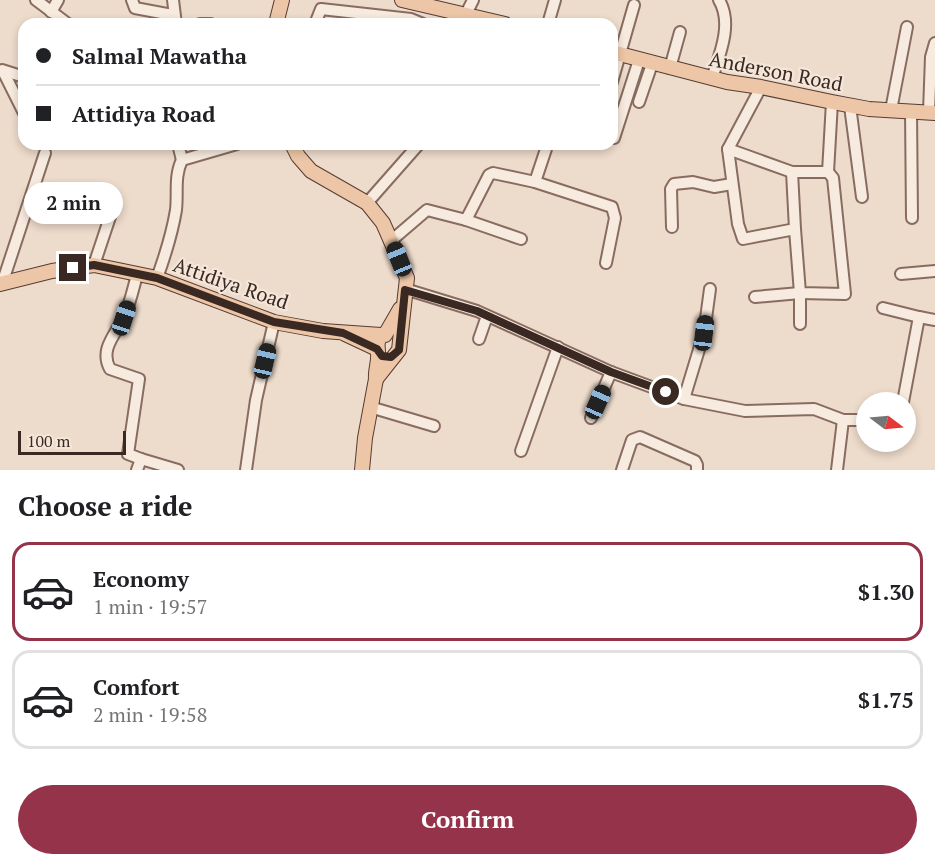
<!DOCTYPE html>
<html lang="en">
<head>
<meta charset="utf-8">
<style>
  body { margin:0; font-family:"PT Serif",serif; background:#f2f2f2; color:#202124; height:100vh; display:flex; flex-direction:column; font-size:22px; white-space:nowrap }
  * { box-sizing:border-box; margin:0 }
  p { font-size:20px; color:#757577 }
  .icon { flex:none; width:33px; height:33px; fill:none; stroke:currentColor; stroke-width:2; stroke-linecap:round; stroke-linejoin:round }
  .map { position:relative; height:470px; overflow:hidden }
  .drawer { display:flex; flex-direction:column; background:#fff; flex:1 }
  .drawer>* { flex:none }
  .guide { position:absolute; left:18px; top:18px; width:600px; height:132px; border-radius:18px; box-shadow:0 3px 9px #0003; display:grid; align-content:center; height:132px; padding:0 18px; background:#fff }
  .needle { width:39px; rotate:106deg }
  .buttons { position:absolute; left:856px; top:392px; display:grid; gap:12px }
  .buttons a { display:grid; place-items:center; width:60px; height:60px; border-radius:50%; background:#fff; box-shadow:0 3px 9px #0003; font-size:30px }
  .scale { position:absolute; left:18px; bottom:15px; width:108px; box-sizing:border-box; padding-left:6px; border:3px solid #3a2822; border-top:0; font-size:16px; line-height:21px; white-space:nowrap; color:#3a2822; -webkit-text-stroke:4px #f4e7da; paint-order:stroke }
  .end { position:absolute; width:27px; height:27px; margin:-14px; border:8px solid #3a2822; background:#fff; box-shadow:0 0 0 3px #fff }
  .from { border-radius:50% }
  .bubble { position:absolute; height:42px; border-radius:21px; background:#fff; box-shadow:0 3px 9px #0003; font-size:20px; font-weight:700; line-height:42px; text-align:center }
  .car { position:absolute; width:18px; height:36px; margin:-18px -9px; border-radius:8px; box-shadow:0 0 4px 2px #0007; background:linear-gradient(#222 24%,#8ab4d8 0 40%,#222 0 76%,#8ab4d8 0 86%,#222 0) }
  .guide b { display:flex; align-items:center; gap:21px; height:57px; font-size:22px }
  .guide b+b { border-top:2px solid #e0e0e0 }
  .guide i { width:15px; height:15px; background:#202124 }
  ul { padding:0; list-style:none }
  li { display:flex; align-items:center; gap:18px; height:99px; margin:0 12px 9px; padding:0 6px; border:3px solid #e0e0e0; border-radius:18px }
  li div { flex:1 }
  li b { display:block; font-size:22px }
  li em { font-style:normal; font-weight:700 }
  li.current { border-color:#94334a }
  li>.icon { width:54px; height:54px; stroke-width:1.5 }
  h2 { padding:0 18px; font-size:27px; line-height:72px }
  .primary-button { display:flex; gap:12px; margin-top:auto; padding:12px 18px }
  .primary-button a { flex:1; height:69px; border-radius:36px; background:#94334a; color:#fff; font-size:24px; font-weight:700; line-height:69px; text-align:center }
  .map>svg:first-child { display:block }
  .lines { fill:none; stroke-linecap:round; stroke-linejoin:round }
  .minor-casing { stroke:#896c60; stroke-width:14 }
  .major-casing { stroke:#573c33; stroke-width:16 }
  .minor { stroke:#f7eade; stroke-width:10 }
  .major { stroke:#ecc6a6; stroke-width:14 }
  .route { stroke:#3a2822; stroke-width:8 }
  .labels { text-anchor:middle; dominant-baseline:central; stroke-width:4.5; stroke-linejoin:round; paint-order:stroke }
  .street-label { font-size:20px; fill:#3a2822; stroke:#f4e7da }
</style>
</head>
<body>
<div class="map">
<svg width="935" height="470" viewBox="0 0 935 470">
  <rect width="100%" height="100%" fill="#eddbcb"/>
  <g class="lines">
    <defs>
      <g id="minor">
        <polyline points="36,0 68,24"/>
        <polyline points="132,0 135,8 167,14 173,14"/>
        <polyline points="173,0 176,24"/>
        <polyline points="51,12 58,0"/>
        <polyline points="466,14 473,0"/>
        <polyline points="200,24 211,24"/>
        <polyline points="315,24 321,9 411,19 423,24"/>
        <polyline points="548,24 555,0"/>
        <polyline points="670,68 680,32"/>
        <polyline points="2,70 24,77"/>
        <polyline points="3,71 24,113"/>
        <path d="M 712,78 C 720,54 733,23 719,0"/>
        <polyline points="612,82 634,5"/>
        <polyline points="761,87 728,149 738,224 743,239 795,229 792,172 828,172 833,178 845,294 800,293 795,229"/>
        <polyline points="639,102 652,64"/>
        <polyline points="850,106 862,197"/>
        <polyline points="891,110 907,27"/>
        <polyline points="911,111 912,218"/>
        <polyline points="929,112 931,57 935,43"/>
        <polyline points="614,138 639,60"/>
        <polyline points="178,144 182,160"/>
        <polyline points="728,149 792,172"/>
        <polyline points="828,172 832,102"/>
        <polyline points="535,182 612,207 615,218 606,263"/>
        <polyline points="367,203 419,144"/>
        <polyline points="466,220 521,239"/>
        <polyline points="672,227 671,189 674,184 693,182 714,187 732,184"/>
        <polyline points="392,240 427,210 466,220 489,175 493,173 535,182 546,149"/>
        <polyline points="94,265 115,202"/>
        <polyline points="901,274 935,271"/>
        <path d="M 157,278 C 165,256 172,234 176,210 C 178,193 174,176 182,160 L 237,144"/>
        <polyline points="2,284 45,153"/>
        <polyline points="405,289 477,311 611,372 684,399 745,411 814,409 843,420 866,420"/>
        <polyline points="755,297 800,293 800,324"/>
        <polyline points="883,308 919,317"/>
        <polyline points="479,339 487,316"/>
        <polyline points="684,399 704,333 710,289"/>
        <polyline points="903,402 919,317 935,320"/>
        <polyline points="370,407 434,426"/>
        <polyline points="591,418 611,372"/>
        <polyline points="906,423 907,428"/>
        <polyline points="521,451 558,347"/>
        <polyline points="141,459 178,470"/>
        <path d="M 137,470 L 141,459 L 128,454 L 139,379 L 110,369 C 99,349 116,334 124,317 C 130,304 133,289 137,275"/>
        <polyline points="246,470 256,400 274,322"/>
        <polyline points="622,470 632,440 640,437 695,461 697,465 697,470"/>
        <polyline points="837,470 843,420"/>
      </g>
      <g id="major">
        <polyline points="402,0 505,24"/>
        <polyline points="276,24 282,0"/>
        <polyline points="612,52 727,82 761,87 832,102 869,109 935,113"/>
        <polyline points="292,144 298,156 311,171 367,203 383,223 407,278 399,350 376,379"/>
        <polyline points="0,284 52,271 94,265 157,278 274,322 323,331 381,335"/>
        <polyline points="345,334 377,349"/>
        <path d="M 362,470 L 365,438 L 376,379 C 375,370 379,362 378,354 C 378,345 376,343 381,335 L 385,335 L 400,309"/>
      </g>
    </defs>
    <use href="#minor" class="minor-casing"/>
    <use href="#major" class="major-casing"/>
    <use href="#minor" class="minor"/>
    <use href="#major" class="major"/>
  </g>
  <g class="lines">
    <polyline class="route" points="73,268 94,265 157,278 274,322 343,333 377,349 382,356 391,357 399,350 405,290 477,311 611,372 666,392"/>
  </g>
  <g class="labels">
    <g class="street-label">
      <text transform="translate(776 71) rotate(11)">Anderson Road</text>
      <text transform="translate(231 283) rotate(19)">Attidiya Road</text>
    </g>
  </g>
</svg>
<div class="buttons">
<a><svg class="needle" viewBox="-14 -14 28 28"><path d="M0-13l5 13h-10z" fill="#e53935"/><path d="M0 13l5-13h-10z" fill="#757577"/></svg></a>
</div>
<div class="scale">100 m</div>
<i class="end from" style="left:666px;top:392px"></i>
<i class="end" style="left:73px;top:268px"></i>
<div class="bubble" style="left:24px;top:182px;width:99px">2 min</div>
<i class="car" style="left:399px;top:259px;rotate:338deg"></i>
<i class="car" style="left:124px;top:318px;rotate:18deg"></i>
<i class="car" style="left:704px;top:333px;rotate:7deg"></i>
<i class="car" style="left:265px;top:361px;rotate:13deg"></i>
<i class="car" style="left:598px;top:402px;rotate:24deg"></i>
<div class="guide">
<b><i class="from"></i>Salmal Mawatha</b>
<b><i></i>Attidiya Road</b>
</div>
</div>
<section class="drawer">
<h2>Choose a ride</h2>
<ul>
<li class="current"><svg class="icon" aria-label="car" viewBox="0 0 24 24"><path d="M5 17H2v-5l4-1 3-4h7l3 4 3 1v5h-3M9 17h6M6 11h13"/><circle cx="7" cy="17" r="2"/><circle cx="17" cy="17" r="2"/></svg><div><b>Economy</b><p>1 min · 19:57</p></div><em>$1.30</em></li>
<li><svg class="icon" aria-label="car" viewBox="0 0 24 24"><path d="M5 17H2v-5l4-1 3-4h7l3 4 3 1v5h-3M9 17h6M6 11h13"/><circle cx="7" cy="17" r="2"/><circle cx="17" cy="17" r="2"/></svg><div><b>Comfort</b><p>2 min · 19:58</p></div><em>$1.75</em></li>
</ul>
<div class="primary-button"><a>Confirm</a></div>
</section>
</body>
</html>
